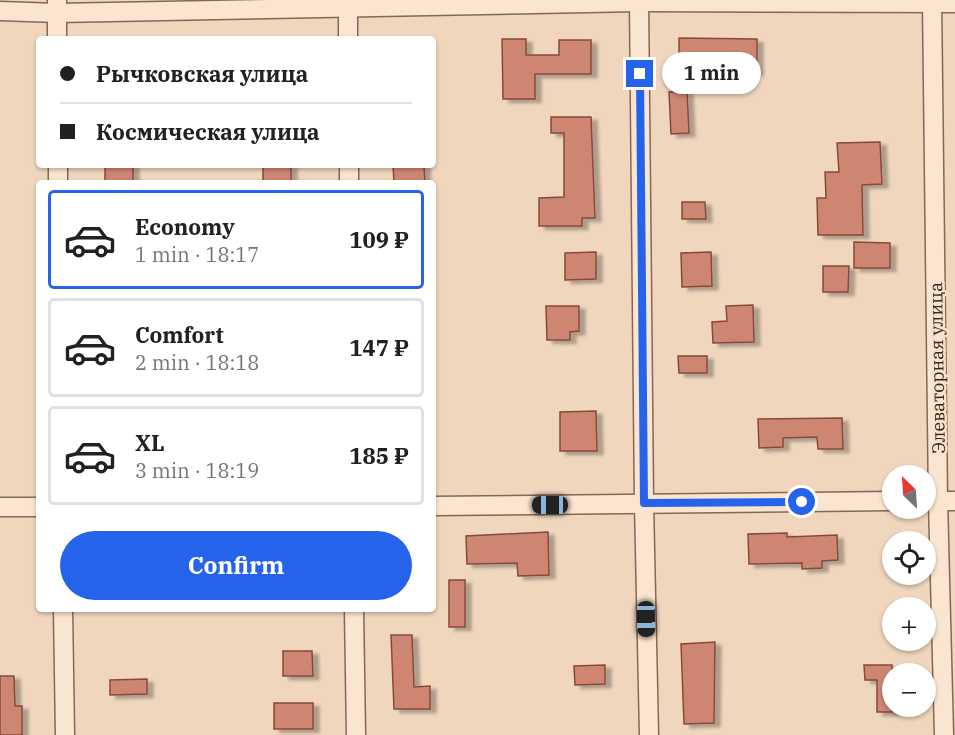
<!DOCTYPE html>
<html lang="en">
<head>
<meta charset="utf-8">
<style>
  body { margin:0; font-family:"IBM Plex Serif",serif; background:#f2f2f2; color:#202124; height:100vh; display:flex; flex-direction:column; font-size:22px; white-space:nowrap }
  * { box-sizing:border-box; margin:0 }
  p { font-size:20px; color:#757577 }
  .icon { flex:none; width:33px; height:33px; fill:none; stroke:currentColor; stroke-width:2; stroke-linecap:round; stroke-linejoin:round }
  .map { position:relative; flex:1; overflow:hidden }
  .side { position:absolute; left:36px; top:180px; width:400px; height:432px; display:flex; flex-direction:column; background:#fff; border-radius:6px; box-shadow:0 2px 4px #0004 }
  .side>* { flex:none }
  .hud { position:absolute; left:36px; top:36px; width:400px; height:132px; border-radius:6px; box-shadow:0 2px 4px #0004; display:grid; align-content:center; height:132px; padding:0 24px; background:#fff }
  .needle { width:39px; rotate:335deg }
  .controls { position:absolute; left:882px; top:465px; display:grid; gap:12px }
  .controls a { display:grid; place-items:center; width:54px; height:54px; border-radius:50%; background:#fff; box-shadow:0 2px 4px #0004; font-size:30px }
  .end { position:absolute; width:27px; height:27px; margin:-14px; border:8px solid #2563eb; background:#fff; box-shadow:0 0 0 3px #fff }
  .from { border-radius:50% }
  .bubble { position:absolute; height:42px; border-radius:21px; background:#fff; box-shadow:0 2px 4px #0004; font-size:20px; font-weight:800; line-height:42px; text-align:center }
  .car { position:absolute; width:18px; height:36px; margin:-18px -9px; border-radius:8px; box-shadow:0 0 4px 2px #0007; background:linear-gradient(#222 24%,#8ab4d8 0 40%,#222 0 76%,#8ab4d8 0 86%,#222 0) }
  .hud b { display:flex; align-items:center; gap:21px; height:57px; font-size:22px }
  .hud b+b { border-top:2px solid #e0e0e0 }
  .hud i { width:15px; height:15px; background:#202124 }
  ul { padding:10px 0 0; list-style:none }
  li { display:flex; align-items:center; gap:18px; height:99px; margin:0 12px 9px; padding:0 12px; border:3px solid #e0e0e0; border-radius:6px }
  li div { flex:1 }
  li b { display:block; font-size:22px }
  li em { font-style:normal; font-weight:800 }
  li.active { border-color:#2563eb }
  li>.icon { width:54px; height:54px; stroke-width:1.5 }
  .primary-button { display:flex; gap:12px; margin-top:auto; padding:12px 24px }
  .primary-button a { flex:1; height:69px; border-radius:36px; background:#2563eb; color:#fff; font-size:24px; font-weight:800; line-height:69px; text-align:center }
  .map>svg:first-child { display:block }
  .building { fill:#ce8672; stroke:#874a3b; stroke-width:1.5; filter:url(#shadow) }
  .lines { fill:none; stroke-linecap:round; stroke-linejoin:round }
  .minor-casing { stroke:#876656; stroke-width:21 }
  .minor { stroke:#fae5d1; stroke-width:18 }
  .route { stroke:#2563eb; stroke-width:8 }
  .labels { text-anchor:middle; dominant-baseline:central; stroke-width:5; stroke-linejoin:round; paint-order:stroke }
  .street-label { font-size:18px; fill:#36231b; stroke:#f6e2cd }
</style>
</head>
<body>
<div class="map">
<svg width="955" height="735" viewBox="0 0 955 735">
  <defs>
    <filter id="shadow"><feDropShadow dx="6" dy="3.5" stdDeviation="1.5" flood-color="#0004"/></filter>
  </defs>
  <rect width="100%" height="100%" fill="#efd6bd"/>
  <g class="building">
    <polygon points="679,38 757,39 757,72 679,70"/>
    <polygon points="502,39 526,39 526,55 559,55 559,40 591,40 591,74 535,74 535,99 503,99"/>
    <polygon points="687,91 689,133 671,134 669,92"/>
    <polygon points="551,117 591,117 595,218 582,218 582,226 539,226 539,198 564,197 564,133 551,133"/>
    <polygon points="880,142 882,184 862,185 863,235 818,235 817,198 826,198 825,172 839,172 837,143"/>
    <polygon points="105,165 133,165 133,182 105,181"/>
    <rect x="263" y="165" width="28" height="18"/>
    <polygon points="393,165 424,165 425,183 394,183"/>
    <polygon points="682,202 705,202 706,219 682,219"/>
    <polygon points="854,242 890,243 890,268 854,268"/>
    <polygon points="596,252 596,279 565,280 565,253"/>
    <polygon points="711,252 712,286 682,287 681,253"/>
    <polygon points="823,266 849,266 848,292 823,292"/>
    <polygon points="753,305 754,342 713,343 712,322 727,321 726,306"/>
    <polygon points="546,306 579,306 579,331 570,332 570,340 547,340"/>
    <polygon points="678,356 707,356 707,373 679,373"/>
    <polygon points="596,411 597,451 560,451 560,412"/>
    <polygon points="842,418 843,449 818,449 817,437 783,438 783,447 759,448 758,419"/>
    <polygon points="548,532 549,575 518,576 517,563 467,564 466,536"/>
    <polygon points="787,533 787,537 837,535 838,560 822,561 822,568 802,569 802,563 749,564 748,534"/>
    <rect x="449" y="580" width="16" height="47"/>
    <polygon points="391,635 412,635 414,687 430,686 430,709 394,709"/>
    <polygon points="715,642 714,723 684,724 681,644"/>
    <polygon points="283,651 312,651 313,676 283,676"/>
    <polygon points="605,665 605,684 575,685 574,666"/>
    <polygon points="864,665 892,665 892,712 877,712 877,680 865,680"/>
    <polygon points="0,676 14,676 15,706 22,706 22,735 0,735"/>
    <polygon points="147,679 147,694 110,695 110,680"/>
    <rect x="274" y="703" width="39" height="26"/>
  </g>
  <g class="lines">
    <defs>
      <g id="minor">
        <polyline points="348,0 348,39"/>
        <polyline points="639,0 644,503 649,735"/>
        <polyline points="932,0 938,501 944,735"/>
        <polyline points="0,11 57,13 639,2 955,3"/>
        <polyline points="57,39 57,0"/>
        <polyline points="58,165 58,183"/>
        <polyline points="349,165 349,183"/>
        <polyline points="926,501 955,501"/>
        <polyline points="434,506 892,501"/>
        <polyline points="0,507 39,507"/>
        <polyline points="63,609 65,735"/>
        <polyline points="354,609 356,735"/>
      </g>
    </defs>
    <use href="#minor" class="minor-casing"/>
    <use href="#minor" class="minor"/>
  </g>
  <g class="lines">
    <polyline class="route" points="640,74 644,503 802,502"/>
  </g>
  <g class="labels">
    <g class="street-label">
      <text transform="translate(937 368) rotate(-91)">Элеваторная улица</text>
    </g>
  </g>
</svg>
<div class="controls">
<a><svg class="needle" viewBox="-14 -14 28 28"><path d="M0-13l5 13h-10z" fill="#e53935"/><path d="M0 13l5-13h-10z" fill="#757577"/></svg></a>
<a><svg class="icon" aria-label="locate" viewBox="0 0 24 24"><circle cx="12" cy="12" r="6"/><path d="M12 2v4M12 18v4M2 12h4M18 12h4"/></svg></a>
<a>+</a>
<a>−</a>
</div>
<i class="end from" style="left:802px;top:502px"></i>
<i class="end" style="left:640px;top:74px"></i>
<div class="bubble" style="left:662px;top:52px;width:99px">1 min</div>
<i class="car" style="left:550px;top:505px;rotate:270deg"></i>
<i class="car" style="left:646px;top:619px;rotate:179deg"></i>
<div class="hud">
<b><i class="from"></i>Рычковская улица</b>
<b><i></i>Космическая улица</b>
</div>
<section class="side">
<ul>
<li class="active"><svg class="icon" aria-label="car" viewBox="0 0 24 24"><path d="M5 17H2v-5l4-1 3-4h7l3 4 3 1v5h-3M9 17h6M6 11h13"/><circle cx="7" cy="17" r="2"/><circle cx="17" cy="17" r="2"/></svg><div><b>Economy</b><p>1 min · 18:17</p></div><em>109 ₽</em></li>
<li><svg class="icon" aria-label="car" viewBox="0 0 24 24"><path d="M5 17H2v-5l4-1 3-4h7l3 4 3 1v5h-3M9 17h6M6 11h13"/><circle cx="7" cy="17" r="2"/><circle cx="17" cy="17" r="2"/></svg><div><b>Comfort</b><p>2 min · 18:18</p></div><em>147 ₽</em></li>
<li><svg class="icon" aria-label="car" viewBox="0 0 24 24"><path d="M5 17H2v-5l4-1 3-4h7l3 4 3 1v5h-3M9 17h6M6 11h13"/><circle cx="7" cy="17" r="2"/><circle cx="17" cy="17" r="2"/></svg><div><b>XL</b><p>3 min · 18:19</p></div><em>185 ₽</em></li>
</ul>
<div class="primary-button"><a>Confirm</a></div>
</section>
</div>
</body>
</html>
